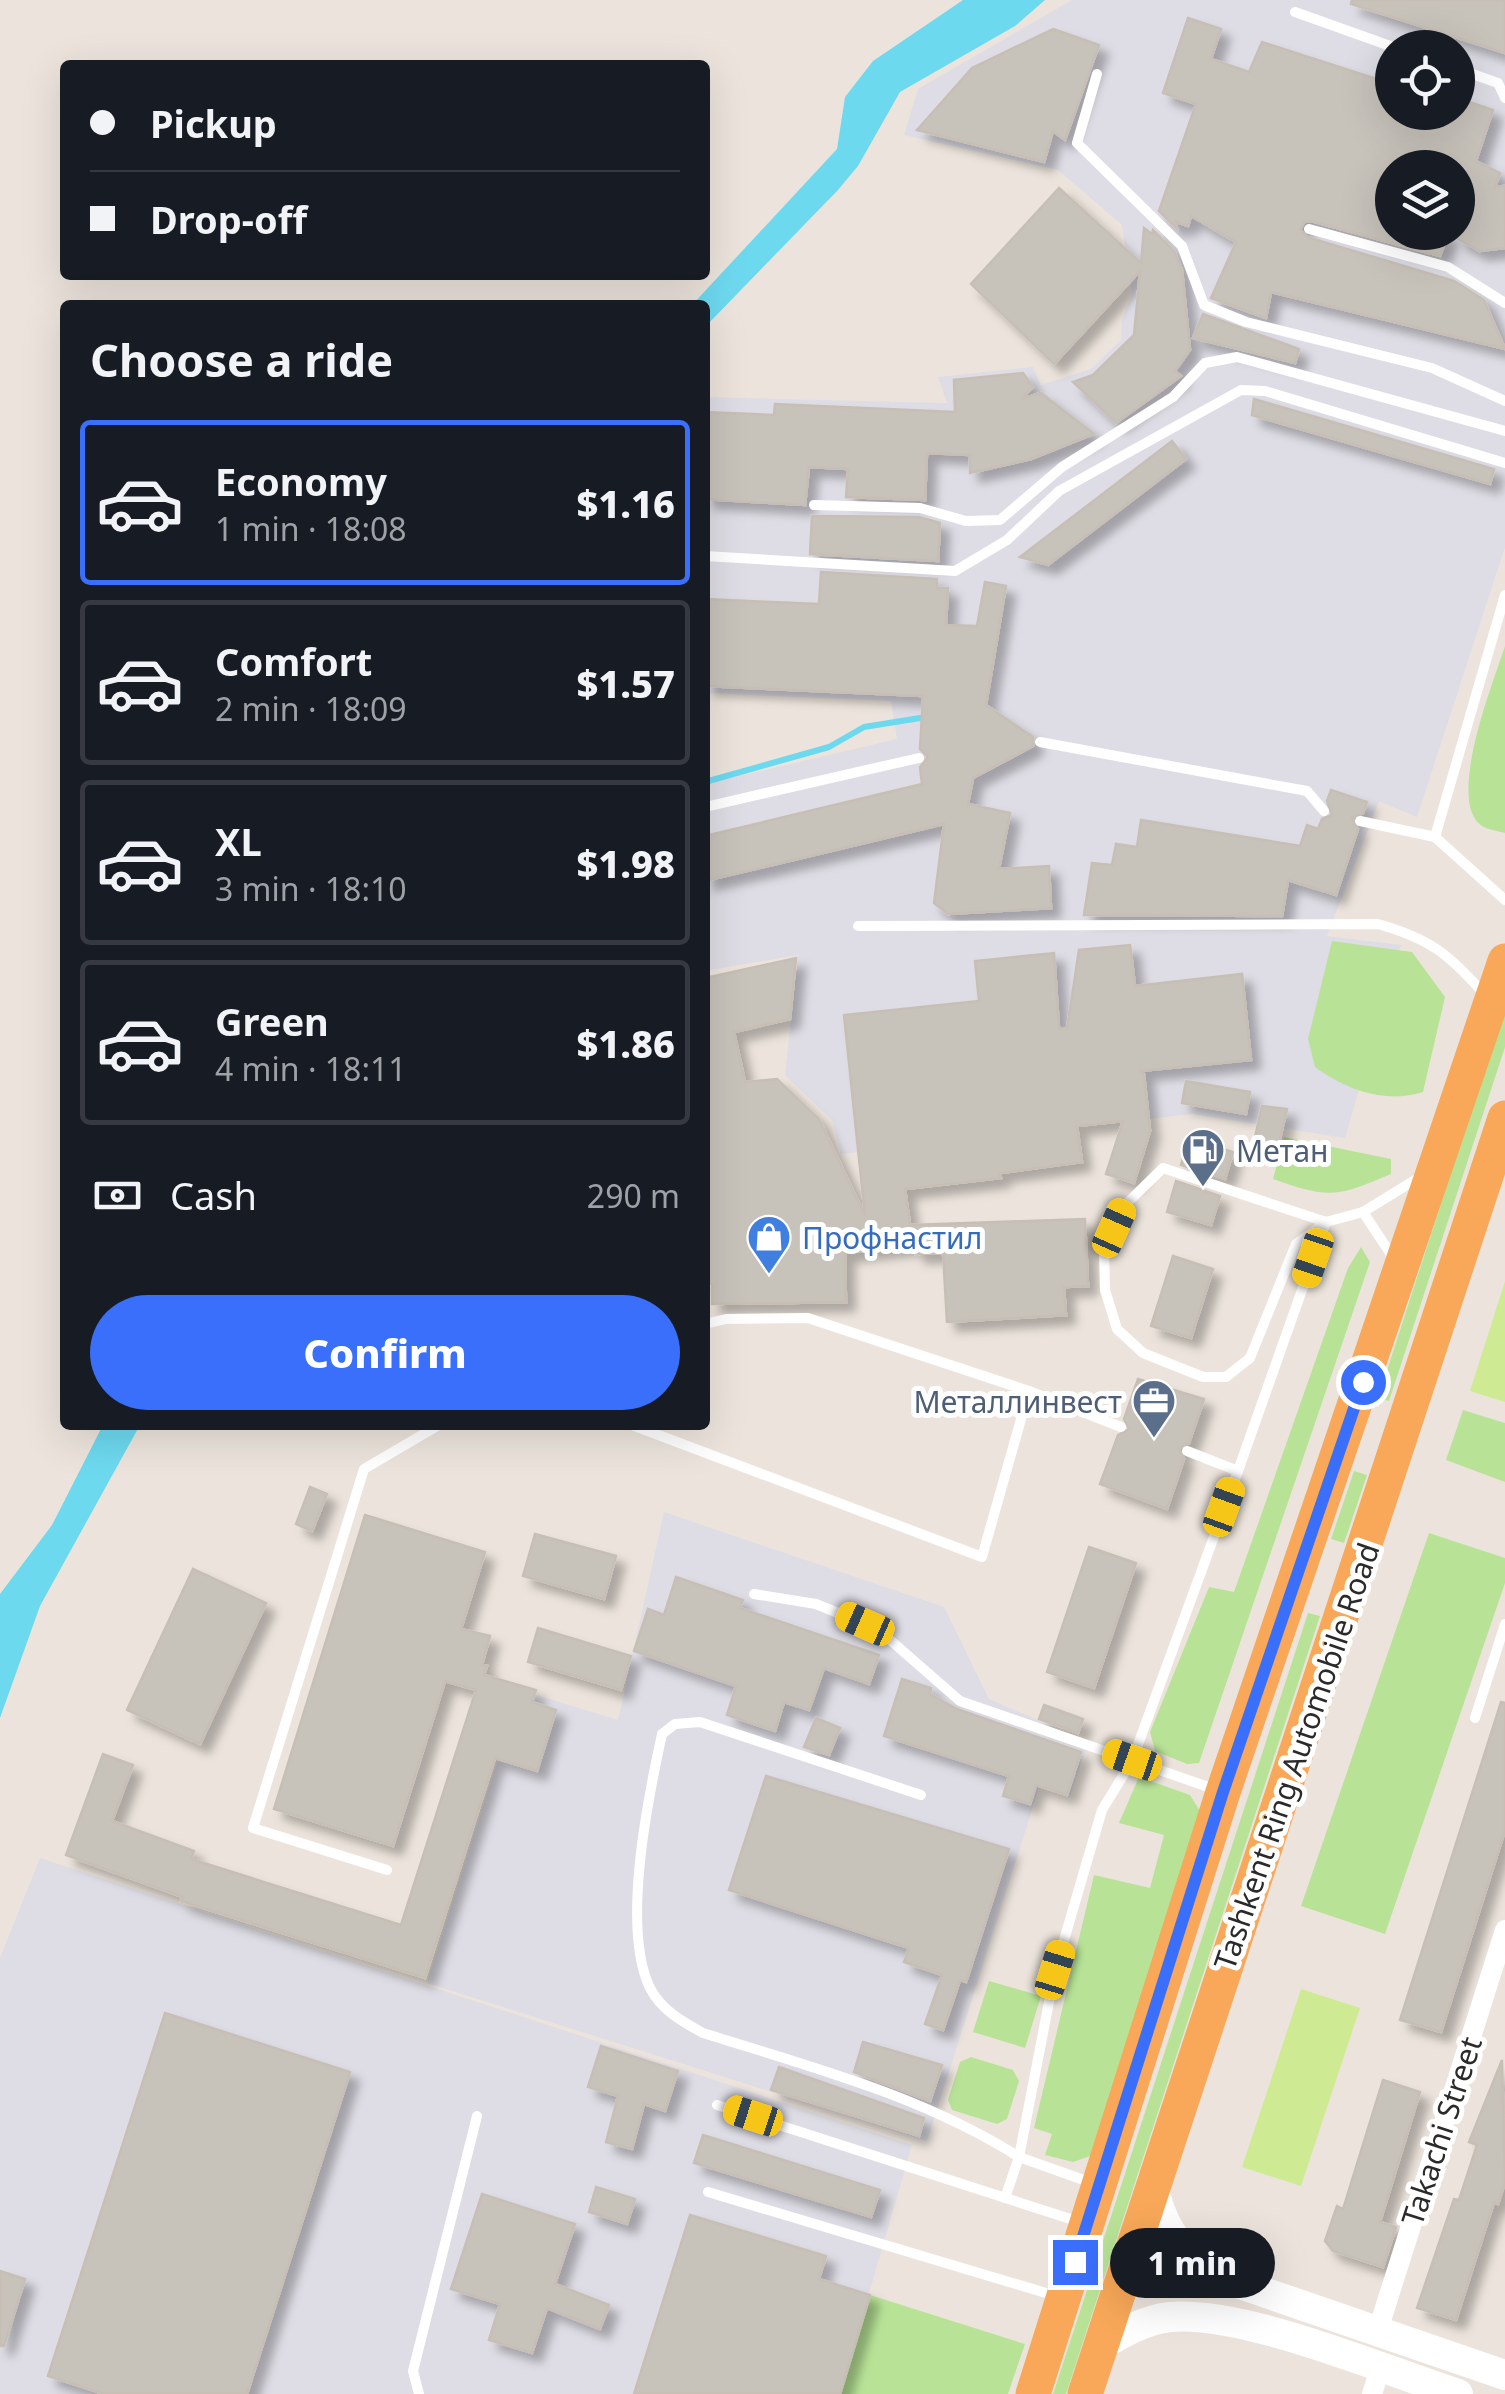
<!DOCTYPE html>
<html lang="en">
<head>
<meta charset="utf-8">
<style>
  body { margin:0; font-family:"Noto Sans",sans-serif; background:#242831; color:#f1f3f6; height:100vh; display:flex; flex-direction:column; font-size:38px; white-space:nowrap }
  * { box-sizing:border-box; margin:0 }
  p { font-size:32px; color:#9ea1a6 }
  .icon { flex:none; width:55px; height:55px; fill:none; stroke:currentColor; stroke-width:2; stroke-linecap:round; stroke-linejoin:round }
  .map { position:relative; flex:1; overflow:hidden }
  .details { position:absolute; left:60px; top:300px; width:650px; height:1130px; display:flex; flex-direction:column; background:#171b24; border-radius:10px; box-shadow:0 10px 40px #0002 }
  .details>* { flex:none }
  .banner { position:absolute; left:60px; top:60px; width:650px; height:220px; border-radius:10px; box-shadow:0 10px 40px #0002; display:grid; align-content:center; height:220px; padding:0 30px; background:#171b24 }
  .tools { position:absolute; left:1375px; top:30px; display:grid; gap:20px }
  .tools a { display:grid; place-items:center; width:100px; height:100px; border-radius:50%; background:#171b24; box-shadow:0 10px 40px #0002; font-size:50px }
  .end { position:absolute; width:45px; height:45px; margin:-22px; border:12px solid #3a6ffb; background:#fff; box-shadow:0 0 0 5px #fff }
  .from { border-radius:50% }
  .bubble { position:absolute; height:70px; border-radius:35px; background:#171b24; box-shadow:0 10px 40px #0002; font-size:32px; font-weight:800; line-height:70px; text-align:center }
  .car { position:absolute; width:30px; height:60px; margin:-30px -15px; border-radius:12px; box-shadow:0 0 8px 2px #0007; background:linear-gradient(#f5c518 24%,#345 0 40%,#f5c518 0 76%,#345 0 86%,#f5c518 0) }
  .banner b { display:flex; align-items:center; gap:35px; height:95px; font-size:38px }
  .banner b+b { border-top:2px solid #363941 }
  .banner i { width:25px; height:25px; background:#f1f3f6 }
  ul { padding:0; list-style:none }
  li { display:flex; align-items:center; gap:30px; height:165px; margin:0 20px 15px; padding:0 10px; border:5px solid #363941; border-radius:10px }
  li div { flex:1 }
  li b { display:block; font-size:38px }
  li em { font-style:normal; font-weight:800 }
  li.active { border-color:#3a6ffb }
  li>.icon { width:90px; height:90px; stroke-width:1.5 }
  h2 { padding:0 30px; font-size:45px; line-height:120px }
  .pay { display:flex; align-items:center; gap:25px; height:110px; padding:0 30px; font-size:38px }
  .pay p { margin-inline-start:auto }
  .cta { display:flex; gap:20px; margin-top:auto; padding:20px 30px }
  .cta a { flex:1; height:115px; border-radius:60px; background:#3a6ffb; color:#fff; font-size:40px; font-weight:800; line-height:115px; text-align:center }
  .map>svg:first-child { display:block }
  .industrial { fill:#dedce4; fill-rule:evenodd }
  .green { fill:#b8e397 }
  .pitch { fill:#ceeb93 }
  .water { fill:#6dd9ef }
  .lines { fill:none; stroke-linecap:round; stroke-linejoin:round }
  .stream { stroke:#6dd9ef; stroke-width:6 }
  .building { fill:#c7c2ba; stroke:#c7bfb5; stroke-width:2.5; filter:url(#shadow) }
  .service { stroke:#fff; stroke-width:10 }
  .minor { stroke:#fff; stroke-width:20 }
  .secondary { stroke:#fff; stroke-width:30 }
  .trunk { stroke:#f8a858; stroke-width:35 }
  .route { stroke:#3a6ffb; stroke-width:12 }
  .labels { text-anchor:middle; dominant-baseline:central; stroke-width:10; stroke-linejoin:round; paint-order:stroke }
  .service-label { font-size:30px; fill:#4e5e75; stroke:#fff; text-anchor:start }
  .shop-label { font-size:30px; fill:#366cbe; stroke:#fff; text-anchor:start }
  .street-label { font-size:30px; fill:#2a2a2a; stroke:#fff }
</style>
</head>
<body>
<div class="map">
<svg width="1505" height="2394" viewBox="0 0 1505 2394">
  <defs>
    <filter id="shadow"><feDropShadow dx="9" dy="9" stdDeviation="5" flood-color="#0004"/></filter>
  </defs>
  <rect width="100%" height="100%" fill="#ece4dc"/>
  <g class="industrial">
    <path d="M 1072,0 L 1505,0 L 1505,547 L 1417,817 L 1379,801 L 1327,936 L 1401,945 L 1345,1138 L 1192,1114 L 841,1154 L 832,1120 L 785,1075 L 798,955 L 705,971 L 705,784 L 897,739 L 891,701 L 705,693 L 705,397 L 947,403 L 938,377 L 1033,367 L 1041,385 L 1091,369 L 1121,340 L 1122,319 L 1132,294 L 1122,225 L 1058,170 L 904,135 L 918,89 ZM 1392,48 L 1458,48 L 1458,112 L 1392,112 ZM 1392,168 L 1458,168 L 1458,232 L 1392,232 Z"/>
    <polygon points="664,1512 944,1607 989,1699 1088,1742 1070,1797 1039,1788 927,2141 427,1983 520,1690 618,1720"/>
    <polygon points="40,1858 912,2145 840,2394 0,2394 0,1958"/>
  </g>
  <g class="green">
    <path d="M 1505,646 L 1505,833 C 1499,831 1488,830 1482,826 C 1445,801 1494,681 1505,646 Z"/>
    <path d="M 1332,941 L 1412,952 L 1445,997 L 1423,1092 C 1386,1104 1346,1090 1315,1067 L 1308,1039 Z"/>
    <polygon points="1505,1007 1505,1047 1389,1401 1378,1398"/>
    <path d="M 1284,1137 L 1391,1159 L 1391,1174 C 1337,1197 1329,1199 1273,1179 Z"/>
    <polygon points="1361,1247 1370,1262 1199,1763 1187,1764 1155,1751 1150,1732 1209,1587 1234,1592 1348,1268"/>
    <polygon points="1463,1410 1505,1423 1505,1482 1446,1460"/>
    <polygon points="1354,1471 1367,1475 1344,1543 1331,1539"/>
    <polygon points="1429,1533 1505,1558 1505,1583 1385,1934 1301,1906"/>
    <polygon points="1308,1613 1320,1616 1066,2394 1053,2394"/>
    <polygon points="1139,1777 1190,1795 1202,1814 1093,2155 1073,2162 1045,2155 1052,2134 1034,2128 1094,1875 1150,1888 1164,1835 1119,1823"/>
    <polygon points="989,1981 1041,1996 1025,2048 973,2032"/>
    <polygon points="971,2057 1013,2070 1019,2081 1007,2119 997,2124 952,2110 948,2100 960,2062"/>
    <polygon points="870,2295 1025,2344 1008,2394 840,2394"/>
  </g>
  <g class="pitch">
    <polygon points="1505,1281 1505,1402 1470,1391"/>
    <polygon points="1301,1989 1360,2008 1301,2186 1242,2167"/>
  </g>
  <g class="water">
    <polygon points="963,0 1045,0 1015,26 900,92 858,166 838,190 705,327 705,305 692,305 837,149 845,97 873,61"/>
    <polygon points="103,1425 140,1425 40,1606 0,1718 0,1594 52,1525"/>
  </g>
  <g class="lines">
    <polyline class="stream" points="705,782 829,747 864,727 920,718"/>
  </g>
  <g class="building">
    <polygon points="1352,0 1505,0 1505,53 1351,4"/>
    <polygon points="1188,18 1221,29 1211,59 1249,72 1262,42 1392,84 1392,112 1458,112 1458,98 1493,110 1476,161 1500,173 1495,187 1505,186 1505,248 1480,251 1458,239 1458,168 1392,168 1392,232 1449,232 1440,256 1311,221 1304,222 1300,230 1307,237 1454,281 1484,300 1505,349 1271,292 1266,318 1211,298 1236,242 1191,216 1188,226 1176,222 1177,229 1159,211 1196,104 1163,93"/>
    <polygon points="1053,29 1099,45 1065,140 1053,131 1044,162 917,130 972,68"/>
    <polygon points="1059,188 1141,263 1144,228 1152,234 1153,230 1174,251 1182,270 1190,350 1175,371 1181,376 1116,423 1073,382 1093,375 1134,335 1140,271 1054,364 971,284"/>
    <polygon points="1203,314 1299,349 1295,363 1193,338"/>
    <polygon points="1023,373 1033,387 1021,399 1041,393 1094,434 1031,459 970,473 970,455 927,453 925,500 846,497 848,469 809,467 805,505 705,499 705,412 774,415 775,404 955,412 954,380"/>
    <polygon points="1254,399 1494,469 1490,484 1252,415"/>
    <polygon points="1172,441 1186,459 1048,565 1020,557"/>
    <polygon points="812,516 919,517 940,523 938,561 810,554"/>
    <polygon points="821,572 937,579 937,588 948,588 946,625 977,626 985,582 1006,586 986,705 1033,737 1033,746 973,778 968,804 1010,813 999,869 1049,866 1051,908 948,914 934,903 944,824 705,881 705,836 922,784 920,767 928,757 920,749 923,696 705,686 705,599 819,604"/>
    <polygon points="1331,790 1367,802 1363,813 1352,818 1358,829 1336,895 1288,880 1282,916 1084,915 1092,863 1112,865 1116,844 1137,847 1141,820 1300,846 1307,825 1318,829 1322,819 1332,815 1327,801"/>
    <polygon points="1130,945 1135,986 1242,974 1251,1060 1140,1071 1144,1074 1150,1131 1134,1183 1106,1174 1123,1121 1077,1126 1082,1162 1000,1173 1001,1178 905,1189 910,1225 1085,1219 1088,1286 1064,1287 1066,1315 947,1322 943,1253 916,1254 915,1245 845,1253 846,1302 712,1304 712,1284 705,1283 705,978 796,958 790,1019 734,1032 745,1082 777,1079 819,1119 865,1216 844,1015 979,1001 975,961 1054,953 1059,1029 1067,1029 1079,950"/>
    <polygon points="1186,1081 1250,1092 1246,1114 1182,1103"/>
    <polygon points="1262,1106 1287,1109 1277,1151 1253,1146"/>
    <polygon points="1189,1138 1233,1152 1225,1179 1181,1165"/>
    <polygon points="1176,1181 1220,1196 1211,1225 1167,1212"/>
    <polygon points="1173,1256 1213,1269 1191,1338 1151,1326"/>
    <polygon points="1138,1379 1204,1399 1189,1443 1179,1449 1184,1459 1167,1509 1100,1484 1118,1435 1129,1429 1124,1419"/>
    <polygon points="310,1487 327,1494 312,1531 296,1524"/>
    <polygon points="365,1515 485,1552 461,1629 490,1636 482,1665 487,1666 484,1675 536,1690 532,1702 556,1710 537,1771 495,1758 425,1978 181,1901 183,1897 66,1855 103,1754 133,1765 112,1821 194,1851 191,1859 401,1925 476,1690 445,1681 393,1846 274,1809"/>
    <polygon points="535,1534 616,1556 604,1599 523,1576"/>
    <polygon points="1089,1547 1136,1563 1094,1688 1047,1672"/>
    <polygon points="193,1569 266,1603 200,1744 127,1710"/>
    <polygon points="676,1577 743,1600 740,1608 879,1655 869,1684 824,1668 809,1710 784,1702 775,1731 727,1715 736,1686 634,1651 648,1609 664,1615"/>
    <polygon points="538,1628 631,1656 621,1690 528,1662"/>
    <polygon points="902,1679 931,1688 930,1694 957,1709 1081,1752 1067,1795 1036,1785 1030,1804 1003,1796 1009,1776 884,1736"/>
    <polygon points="1501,1702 1505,1703 1505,1830 1441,2032 1400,2020"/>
    <polygon points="1044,1705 1083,1719 1078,1733 1039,1719"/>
    <polygon points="816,1718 840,1728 829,1755 804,1747"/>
    <polygon points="766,1776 1009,1849 966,1982 960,1980 943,2030 925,2024 942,1975 904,1962 909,1948 729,1890"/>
    <polygon points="165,2013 350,2072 247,2394 104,2394 48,2376"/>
    <polygon points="863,2042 942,2065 930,2101 854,2072"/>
    <polygon points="601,2046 678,2071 665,2111 644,2104 632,2149 606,2142 618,2096 588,2087"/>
    <polygon points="1502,2060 1505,2182 1498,2204 1494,2202 1456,2320 1417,2308 1454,2199 1459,2200 1477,2145 1469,2142"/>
    <polygon points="779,2067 924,2118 919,2136 771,2090"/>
    <polygon points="1383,2080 1420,2092 1380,2222 1396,2227 1383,2267 1333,2251 1325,2241 1337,2206 1343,2209"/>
    <polygon points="703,2135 880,2190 871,2217 694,2163"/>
    <polygon points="596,2187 635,2199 627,2224 589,2212"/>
    <polygon points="482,2194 575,2224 555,2284 609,2305 600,2329 547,2308 532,2353 489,2340 500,2304 451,2289"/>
    <polygon points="690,2215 826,2256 819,2279 870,2295 840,2394 634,2394"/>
    <polygon points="0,2271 25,2279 4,2346 0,2346"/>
  </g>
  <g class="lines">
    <g class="service">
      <polyline points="1295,12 1396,48"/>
      <polyline points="1458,69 1498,83 1505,98"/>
      <polyline points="1097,74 1077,143 1182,246 1204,305 1246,322 1432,368 1505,401"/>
      <polyline points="1309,229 1448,267 1505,303"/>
      <polyline points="814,505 920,508 966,521 1000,520 1062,467 1173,397 1205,363 1237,357 1505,431"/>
      <polyline points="705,556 955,571 1007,540 1059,491 1241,390 1265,391 1505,463"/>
      <polyline points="1040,742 1307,791 1324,811"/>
      <polyline points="705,807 919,758"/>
      <polyline points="1360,821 1435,837 1505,900"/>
      <polyline points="1435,837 1505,595"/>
      <path d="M 858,926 L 1378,924 C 1431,939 1450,955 1486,996"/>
      <polygon points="1163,1168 1326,1222 1296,1244 1250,1358 1226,1377 1203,1377 1143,1353 1117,1329 1105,1290 1104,1250 1123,1207"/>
      <polyline points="1363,1212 1396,1262"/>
      <polyline points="705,1324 726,1319 808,1318 1029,1391 1121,1427"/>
      <polyline points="632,1425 982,1557 1029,1391"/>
      <polyline points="1187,1451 1238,1471 1326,1222 1363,1212 1420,1177"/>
      <polyline points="754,1594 816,1604 865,1624 889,1639 960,1701 1217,1790"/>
      <polyline points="1475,1718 1505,1624"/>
      <path d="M 921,1795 L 700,1722 L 675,1724 L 662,1734 C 648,1798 621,1928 650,1988 C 661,2010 683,2022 703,2033 C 811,2067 923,2096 1019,2157 L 1005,2198"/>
      <polyline points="387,1870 253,1828 364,1469 439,1425"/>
      <polyline points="717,2105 1083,2223"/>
      <polyline points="1095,2184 1019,2157 1055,1971 1102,1810 1132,1761 1238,1471"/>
      <polyline points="708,2192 1056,2296"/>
      <polyline points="419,2394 413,2371 477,2116"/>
    </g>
    <g class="minor">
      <polyline points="1377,2333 1505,1930"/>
      <polyline points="1372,2394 1380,2369"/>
    </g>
    <g class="secondary">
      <path d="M 1152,2181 C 1160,2223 1177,2249 1211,2274 L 1505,2375"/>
      <path d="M 1100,2346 C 1122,2333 1144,2320 1170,2317 C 1243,2310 1384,2370 1458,2394"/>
    </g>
    <g class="trunk">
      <polyline points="1033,2394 1223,1792 1505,961"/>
      <polyline points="1085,2394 1505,1118"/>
    </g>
  </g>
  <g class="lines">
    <polyline class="route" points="1075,2262 1223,1792 1363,1382"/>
  </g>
  <defs>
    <symbol id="fuel-pin" viewBox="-11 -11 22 30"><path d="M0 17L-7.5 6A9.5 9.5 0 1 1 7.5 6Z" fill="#5c6f8a" stroke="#fff"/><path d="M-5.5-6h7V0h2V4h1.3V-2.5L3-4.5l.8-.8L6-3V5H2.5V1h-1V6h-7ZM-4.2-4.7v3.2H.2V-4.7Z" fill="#fff"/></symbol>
    <symbol id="shop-pin" viewBox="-11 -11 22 30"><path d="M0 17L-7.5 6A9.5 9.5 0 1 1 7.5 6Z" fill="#3f7fe0" stroke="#fff"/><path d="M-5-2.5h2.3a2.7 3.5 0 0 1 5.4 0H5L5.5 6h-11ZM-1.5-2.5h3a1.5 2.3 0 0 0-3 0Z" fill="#fff"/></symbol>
    <symbol id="office-pin" viewBox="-11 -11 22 30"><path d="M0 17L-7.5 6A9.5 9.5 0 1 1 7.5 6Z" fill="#5c6f8a" stroke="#fff"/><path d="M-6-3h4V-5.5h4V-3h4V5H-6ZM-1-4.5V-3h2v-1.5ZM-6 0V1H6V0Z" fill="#fff"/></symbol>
  </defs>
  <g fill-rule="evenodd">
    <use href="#fuel-pin" x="1178" y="1125" width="50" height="68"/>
    <use href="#shop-pin" x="744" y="1212" width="50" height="68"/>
    <use href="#office-pin" x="1129" y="1376" width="50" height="68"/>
  </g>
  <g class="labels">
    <g class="service-label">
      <text x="1236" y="1150">Метан</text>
      <text x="1122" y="1401" text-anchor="end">Металлинвест</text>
    </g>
    <g class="shop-label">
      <text x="802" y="1237">Профнастил</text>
    </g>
    <g class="street-label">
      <text transform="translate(1296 1756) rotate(-71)">Tashkent Ring Automobile Road</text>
      <text transform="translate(1441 2131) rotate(-72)">Takachi Street</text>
    </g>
  </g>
</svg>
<div class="tools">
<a><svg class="icon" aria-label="locate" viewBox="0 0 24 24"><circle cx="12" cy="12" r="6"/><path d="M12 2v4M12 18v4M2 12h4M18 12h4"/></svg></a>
<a><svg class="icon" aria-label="layers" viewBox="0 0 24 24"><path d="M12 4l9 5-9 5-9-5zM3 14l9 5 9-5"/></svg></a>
</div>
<i class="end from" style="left:1363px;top:1382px"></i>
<i class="end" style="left:1075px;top:2262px"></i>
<div class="bubble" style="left:1110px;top:2228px;width:165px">1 min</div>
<i class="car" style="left:1114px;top:1228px;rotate:24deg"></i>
<i class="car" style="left:1313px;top:1258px;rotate:199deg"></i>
<i class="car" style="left:1224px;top:1507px;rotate:20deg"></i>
<i class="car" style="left:865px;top:1624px;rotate:294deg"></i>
<i class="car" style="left:1132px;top:1760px;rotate:289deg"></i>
<i class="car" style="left:1055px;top:1970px;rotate:17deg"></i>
<i class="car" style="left:753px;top:2116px;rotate:288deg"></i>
<div class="banner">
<b><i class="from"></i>Pickup</b>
<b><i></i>Drop-off</b>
</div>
<section class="details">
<h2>Choose a ride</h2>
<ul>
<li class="active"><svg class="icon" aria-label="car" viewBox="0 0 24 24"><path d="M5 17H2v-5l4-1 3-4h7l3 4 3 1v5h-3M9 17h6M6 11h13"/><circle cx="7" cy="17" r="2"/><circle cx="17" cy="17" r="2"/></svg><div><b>Economy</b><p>1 min · 18:08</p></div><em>$1.16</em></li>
<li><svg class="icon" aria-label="car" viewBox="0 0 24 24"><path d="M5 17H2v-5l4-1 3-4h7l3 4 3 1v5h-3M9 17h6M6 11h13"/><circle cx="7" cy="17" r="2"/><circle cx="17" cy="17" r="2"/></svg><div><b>Comfort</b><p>2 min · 18:09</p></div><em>$1.57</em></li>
<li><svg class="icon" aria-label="car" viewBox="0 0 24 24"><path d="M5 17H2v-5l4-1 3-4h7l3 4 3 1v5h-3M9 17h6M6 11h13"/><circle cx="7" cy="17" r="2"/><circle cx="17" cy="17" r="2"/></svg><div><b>XL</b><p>3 min · 18:10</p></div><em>$1.98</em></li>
<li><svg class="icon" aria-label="car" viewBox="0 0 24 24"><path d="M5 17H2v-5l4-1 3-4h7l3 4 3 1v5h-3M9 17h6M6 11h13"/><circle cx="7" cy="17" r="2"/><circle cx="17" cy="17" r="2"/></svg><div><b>Green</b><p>4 min · 18:11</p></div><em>$1.86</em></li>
</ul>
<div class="pay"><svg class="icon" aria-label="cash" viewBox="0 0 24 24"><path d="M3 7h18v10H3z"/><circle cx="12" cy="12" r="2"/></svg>Cash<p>290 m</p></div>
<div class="cta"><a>Confirm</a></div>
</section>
</div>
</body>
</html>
